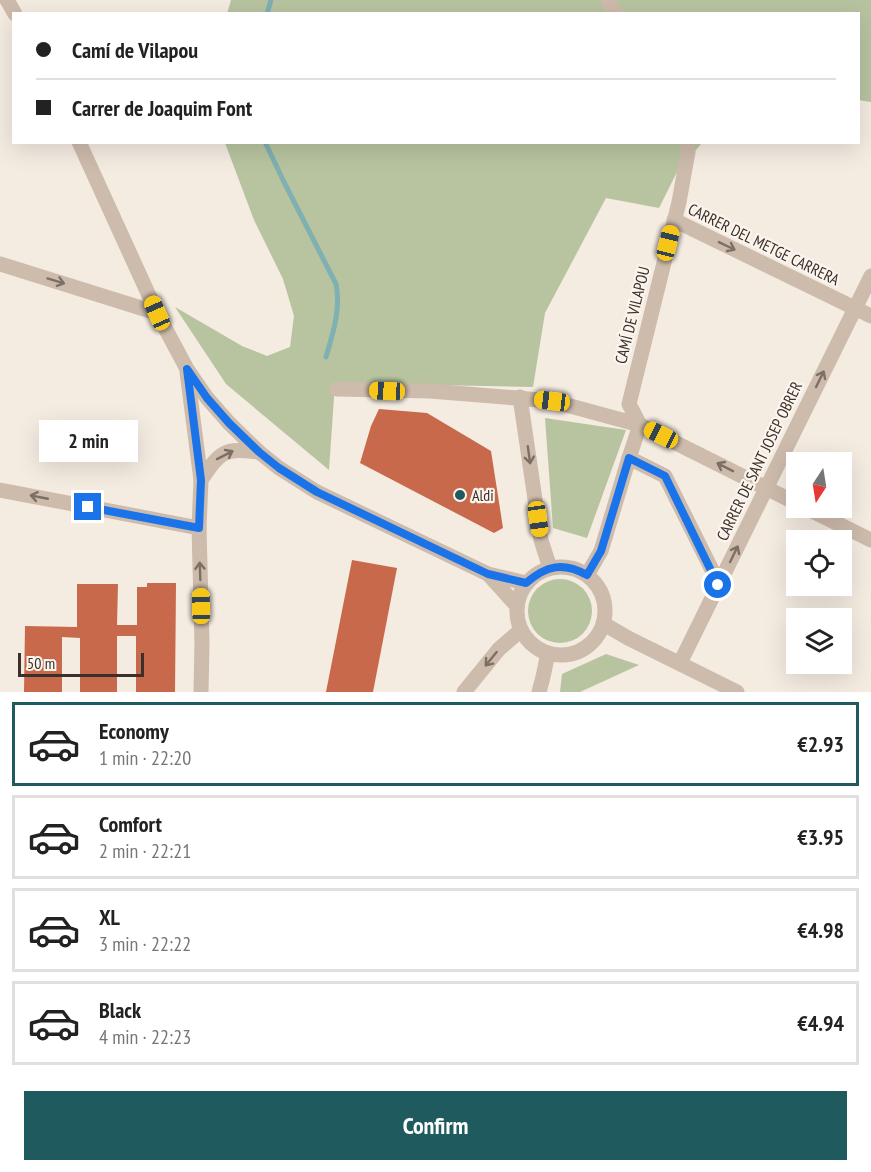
<!DOCTYPE html>
<html lang="en">
<head>
<meta charset="utf-8">
<style>
  body { margin:0; font-family:"PT Sans Narrow",sans-serif; background:#f2f2f2; color:#222; height:100vh; display:flex; flex-direction:column; font-size:22px; white-space:nowrap }
  * { box-sizing:border-box; margin:0 }
  p { font-size:20px; color:#767676 }
  .icon { flex:none; width:33px; height:33px; fill:none; stroke:currentColor; stroke-width:2; stroke-linecap:round; stroke-linejoin:round }
  .map { position:relative; height:692px; overflow:hidden }
  .sheet { display:flex; flex-direction:column; background:#fff; flex:1 }
  .sheet>* { flex:none }
  .hud { position:absolute; left:12px; top:12px; width:848px; height:132px; border-radius:0px; box-shadow:0 6px 24px #0002; display:grid; align-content:center; height:132px; padding:0 24px; background:#fff }
  .needle { width:39px; rotate:192deg }
  .fabs { position:absolute; left:786px; top:452px; display:grid; gap:12px }
  .fabs a { display:grid; place-items:center; width:66px; height:66px; border-radius:0px; background:#fff; box-shadow:0 6px 24px #0002; font-size:30px }
  .scale { position:absolute; left:18px; bottom:15px; width:126px; box-sizing:border-box; padding-left:6px; border:3px solid #3b302b; border-top:0; font-size:16px; line-height:21px; white-space:nowrap; color:#3b302b; -webkit-text-stroke:4px #fbf5ee; paint-order:stroke }
  .end { position:absolute; width:27px; height:27px; margin:-14px; border:8px solid #1a73e8; background:#fff; box-shadow:0 0 0 3px #fff }
  .from { border-radius:50% }
  .bubble { position:absolute; height:42px; border-radius:0px; background:#fff; box-shadow:0 6px 24px #0002; font-size:20px; font-weight:700; line-height:42px; text-align:center }
  .car { position:absolute; width:18px; height:36px; margin:-18px -9px; border-radius:8px; box-shadow:0 0 4px 2px #0007; background:linear-gradient(#f5c518 24%,#345 0 40%,#f5c518 0 76%,#345 0 86%,#f5c518 0) }
  .hud b { display:flex; align-items:center; gap:21px; height:57px; font-size:22px }
  .hud b+b { border-top:2px solid #e0e0e0 }
  .hud i { width:15px; height:15px; background:#222 }
  ul { padding:10px 0 0; list-style:none }
  li { display:flex; align-items:center; gap:18px; height:84px; margin:0 12px 9px; padding:0 12px; border:3px solid #e0e0e0; border-radius:0px }
  li div { flex:1 }
  li b { display:block; font-size:22px }
  li em { font-style:normal; font-weight:700 }
  li.current { border-color:#1f5a5e }
  li>.icon { width:54px; height:54px; stroke-width:1.5 }
  .cta { display:flex; gap:12px; margin-top:auto; padding:12px 24px }
  .cta a { flex:1; height:69px; border-radius:0px; background:#1f5a5e; color:#fff; font-size:24px; font-weight:700; line-height:69px; text-align:center }
  .map>svg:first-child { display:block }
  .green { fill:#b8c4a0 }
  .lines { fill:none; stroke-linecap:round; stroke-linejoin:round }
  .stream { stroke:#7fb0b2; stroke-width:5 }
  .building { fill:#c8694b }
  .minor { stroke:#cdbbac; stroke-width:15 }
  .oneway { stroke:#7d6f65 }
  .route { stroke:#1a73e8; stroke-width:8 }
  .poi-dot { fill:#1f5a5e; stroke:#fbf5ee; stroke-width:2 }
  .labels { text-anchor:middle; dominant-baseline:central; stroke-width:4.5; stroke-linejoin:round; paint-order:stroke }
  .street-label { font-size:16px; fill:#3b302b; stroke:#fbf5ee }
  .poi-label { font-size:16px; fill:#3b302b; stroke:#fbf5ee; text-anchor:start }
</style>
</head>
<body>
<div class="map">
<svg width="871" height="692" viewBox="0 0 871 692">
  <rect width="100%" height="100%" fill="#f4ebe1"/>
  <g class="green">
    <polygon points="231,0 871,0 871,102 858,100 858,14 227,14"/>
    <polygon points="225,143 702,143 677,172 659,208 606,198 545,313 533,387 335,383 329,470 226,384 175,307 242,346 267,356 290,347 294,316 283,279 254,220"/>
    <polygon points="545,418 626,430 587,538 553,528"/>
    <circle cx="560" cy="611" r="32"/>
    <polygon points="606,654 639,665 580,692 560,692 562,674"/>
  </g>
  <g class="lines">
    <g class="stream">
      <polyline points="267,14 271,0"/>
      <path d="M 265,142 L 284,182 L 336,284 C 341,309 333,333 326,357"/>
    </g>
  </g>
  <g class="building">
    <polygon points="379,409 427,413 491,451 503,528 494,533 360,463 371,426"/>
    <polygon points="352,560 397,568 373,692 326,692"/>
    <polygon points="147,583 176,583 175,692 136,692 136,636 117,636 117,692 80,692 80,638 62,637 62,692 24,692 25,626 77,627 77,584 118,584 117,625 137,625 137,587 147,587"/>
  </g>
  <g class="lines">
    <g class="minor">
      <polyline points="7,0 15,14"/>
      <polyline points="608,0 616,14"/>
      <polyline points="79,142 157,313 187,369 207,398 229,423 259,452 279,468 317,492 488,574 526,583"/>
      <polyline points="674,220 871,316"/>
      <polyline points="0,264 157,313"/>
      <polyline points="187,372 201,480 199,528 202,643 201,692"/>
      <polyline points="337,389 430,391 552,401 640,425 796,503"/>
      <polyline points="520,397 541,540 550,568"/>
      <polyline points="629,458 665,476 719,584"/>
      <path d="M 201,480 C 221,451 223,448 259,452"/>
      <polyline points="0,490 199,528"/>
      <polyline points="804,507 871,540"/>
      <circle cx="561" cy="611" r="44"/>
      <polyline points="488,574 517,606"/>
      <polyline points="587,575 601,551 629,458 640,425 629,404 679,202 688,152 686,142"/>
      <polyline points="604,624 628,638 737,692"/>
      <polyline points="680,663 871,276"/>
      <polyline points="464,692 499,649 521,630"/>
      <polyline points="539,692 543,677 548,653"/>
    </g>
  </g>
  <defs><path id="oneway-shaft" d="M-6 0H5M1.5-3L5.5 0L1.5 3" fill="none" stroke-width="1.6" stroke-linecap="round" stroke-linejoin="round" transform="scale(1.5)"/></defs>
  <g class="oneway">
    <use href="#oneway-shaft" transform="translate(727 246) rotate(26)"/>
    <use href="#oneway-shaft" transform="translate(56 281) rotate(17)"/>
    <use href="#oneway-shaft" transform="translate(820 379) rotate(-64)"/>
    <use href="#oneway-shaft" transform="translate(225 455) rotate(-27)"/>
    <use href="#oneway-shaft" transform="translate(529 455) rotate(82)"/>
    <use href="#oneway-shaft" transform="translate(725 467) rotate(-153)"/>
    <use href="#oneway-shaft" transform="translate(39 497) rotate(-169)"/>
    <use href="#oneway-shaft" transform="translate(734 554) rotate(-64)"/>
    <use href="#oneway-shaft" transform="translate(200 571) rotate(-92)"/>
    <use href="#oneway-shaft" transform="translate(491 659) rotate(129)"/>
  </g>
  <g class="lines">
    <path class="route" d="M 88,507 L 199,528 L 201,480 L 187,369 L 207,398 L 229,423 L 259,452 L 279,468 L 317,492 L 488,574 L 526,583 C 547,565 563,562 587,575 L 601,551 L 629,458 L 665,476 L 718,585"/>
  </g>
  <circle class="poi-dot" cx="460" cy="495" r="6"/>
  <g class="labels">
    <g class="street-label">
      <text transform="translate(764 244) rotate(26)">CARRER DEL METGE CARRERA</text>
      <text transform="translate(632 315) rotate(-76)">CAMÍ DE VILAPOU</text>
      <text transform="translate(759 461) rotate(-64)">CARRER DE SANT JOSEP OBRER</text>
    </g>
    <g class="poi-label">
      <text x="472" y="495">Aldi</text>
    </g>
  </g>
</svg>
<div class="fabs">
<a><svg class="needle" viewBox="-14 -14 28 28"><path d="M0-13l5 13h-10z" fill="#e53935"/><path d="M0 13l5-13h-10z" fill="#767676"/></svg></a>
<a><svg class="icon" aria-label="locate" viewBox="0 0 24 24"><circle cx="12" cy="12" r="6"/><path d="M12 2v4M12 18v4M2 12h4M18 12h4"/></svg></a>
<a><svg class="icon" aria-label="layers" viewBox="0 0 24 24"><path d="M12 4l9 5-9 5-9-5zM3 14l9 5 9-5"/></svg></a>
</div>
<div class="scale">50 m</div>
<i class="end from" style="left:718px;top:585px"></i>
<i class="end" style="left:88px;top:507px"></i>
<div class="bubble" style="left:39px;top:420px;width:99px">2 min</div>
<i class="car" style="left:668px;top:243px;rotate:14deg"></i>
<i class="car" style="left:157px;top:313px;rotate:336deg"></i>
<i class="car" style="left:387px;top:391px;rotate:272deg"></i>
<i class="car" style="left:552px;top:401px;rotate:277deg"></i>
<i class="car" style="left:661px;top:435px;rotate:297deg"></i>
<i class="car" style="left:538px;top:519px;rotate:172deg"></i>
<i class="car" style="left:201px;top:606px;rotate:359deg"></i>
<div class="hud">
<b><i class="from"></i>Camí de Vilapou</b>
<b><i></i>Carrer de Joaquim Font</b>
</div>
</div>
<section class="sheet">
<ul>
<li class="current"><svg class="icon" aria-label="car" viewBox="0 0 24 24"><path d="M5 17H2v-5l4-1 3-4h7l3 4 3 1v5h-3M9 17h6M6 11h13"/><circle cx="7" cy="17" r="2"/><circle cx="17" cy="17" r="2"/></svg><div><b>Economy</b><p>1 min · 22:20</p></div><em>€2.93</em></li>
<li><svg class="icon" aria-label="car" viewBox="0 0 24 24"><path d="M5 17H2v-5l4-1 3-4h7l3 4 3 1v5h-3M9 17h6M6 11h13"/><circle cx="7" cy="17" r="2"/><circle cx="17" cy="17" r="2"/></svg><div><b>Comfort</b><p>2 min · 22:21</p></div><em>€3.95</em></li>
<li><svg class="icon" aria-label="car" viewBox="0 0 24 24"><path d="M5 17H2v-5l4-1 3-4h7l3 4 3 1v5h-3M9 17h6M6 11h13"/><circle cx="7" cy="17" r="2"/><circle cx="17" cy="17" r="2"/></svg><div><b>XL</b><p>3 min · 22:22</p></div><em>€4.98</em></li>
<li><svg class="icon" aria-label="car" viewBox="0 0 24 24"><path d="M5 17H2v-5l4-1 3-4h7l3 4 3 1v5h-3M9 17h6M6 11h13"/><circle cx="7" cy="17" r="2"/><circle cx="17" cy="17" r="2"/></svg><div><b>Black</b><p>4 min · 22:23</p></div><em>€4.94</em></li>
</ul>
<div class="cta"><a>Confirm</a></div>
</section>
</body>
</html>
